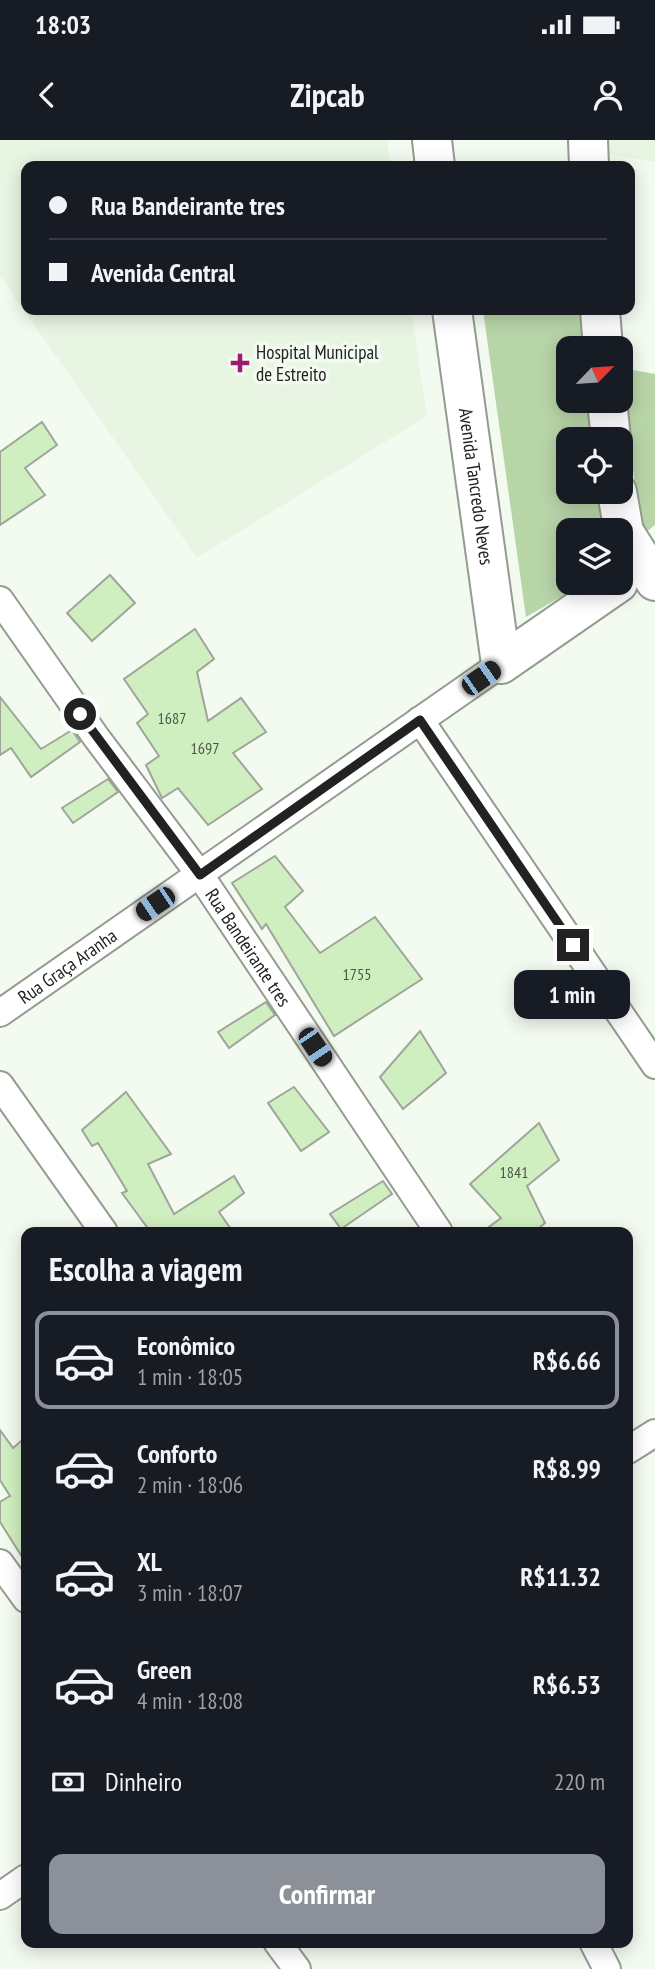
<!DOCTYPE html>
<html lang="pt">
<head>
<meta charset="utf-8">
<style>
  body { margin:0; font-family:"PT Sans Narrow",sans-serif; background:#20242c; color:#f1f3f6; height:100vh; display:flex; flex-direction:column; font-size:26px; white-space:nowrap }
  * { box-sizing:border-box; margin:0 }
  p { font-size:23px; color:#9ea1a6 }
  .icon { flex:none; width:38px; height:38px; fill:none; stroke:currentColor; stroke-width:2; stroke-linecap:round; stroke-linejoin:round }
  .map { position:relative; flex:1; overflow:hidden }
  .side { position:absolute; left:21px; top:1087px; width:612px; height:721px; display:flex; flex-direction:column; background:#171b24; border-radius:14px; box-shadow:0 4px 18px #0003 }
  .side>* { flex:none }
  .guide { position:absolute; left:21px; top:21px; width:614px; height:154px; border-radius:14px; box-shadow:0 4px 18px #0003; display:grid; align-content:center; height:154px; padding:0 28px; background:#171b24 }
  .needle { width:46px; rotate:65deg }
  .tools { position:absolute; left:556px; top:196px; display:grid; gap:14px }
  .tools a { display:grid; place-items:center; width:77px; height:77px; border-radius:14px; background:#171b24; box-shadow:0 4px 18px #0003; font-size:35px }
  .end { position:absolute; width:32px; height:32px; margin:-16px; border:9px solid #212320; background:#fff; box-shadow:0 0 0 4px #fff }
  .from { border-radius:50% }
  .bubble { position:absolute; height:49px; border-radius:14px; background:#171b24; box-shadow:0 4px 18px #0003; font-size:23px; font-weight:700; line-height:49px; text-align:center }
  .car { position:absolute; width:21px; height:42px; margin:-21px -10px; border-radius:9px; box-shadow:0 0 5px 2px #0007; background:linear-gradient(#222 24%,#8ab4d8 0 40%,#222 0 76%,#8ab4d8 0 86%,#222 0) }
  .guide b { display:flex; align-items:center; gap:24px; height:66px; font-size:26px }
  .guide b+b { border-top:2px solid #363941 }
  .guide i { width:18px; height:18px; background:#f1f3f6 }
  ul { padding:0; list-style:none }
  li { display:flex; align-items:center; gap:21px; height:98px; margin:0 14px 10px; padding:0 14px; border:4px solid transparent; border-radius:14px }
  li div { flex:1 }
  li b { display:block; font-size:26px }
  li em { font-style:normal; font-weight:700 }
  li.active { border-color:#8c9099 }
  li>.icon { width:63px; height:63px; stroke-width:1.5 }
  h2 { padding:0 28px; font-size:32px; line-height:84px }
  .pay { display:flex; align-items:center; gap:18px; height:77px; padding:0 28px; font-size:26px }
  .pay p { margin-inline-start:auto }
  .button { display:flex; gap:14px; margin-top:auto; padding:14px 28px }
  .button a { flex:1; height:80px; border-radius:14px; background:#8c9099; color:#fff; font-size:28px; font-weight:700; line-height:80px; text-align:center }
  .status { display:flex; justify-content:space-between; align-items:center; height:49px; padding:0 35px; background:#171b24; direction:ltr }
  .status svg { height:19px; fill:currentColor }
  header { display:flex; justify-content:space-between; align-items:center; height:91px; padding:0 28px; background:#171b24; font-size:32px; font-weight:700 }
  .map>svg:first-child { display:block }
  .built { fill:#e9f5e3 }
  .green { fill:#b8d5a8 }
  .building { fill:#d0efc0; stroke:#9fa59b; stroke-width:2 }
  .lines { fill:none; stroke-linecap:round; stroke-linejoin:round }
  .minor-casing { stroke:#949b91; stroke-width:30 }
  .secondary-casing { stroke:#949b91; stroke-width:42 }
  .minor { stroke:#fff; stroke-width:26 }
  .secondary { stroke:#fff; stroke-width:38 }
  .route { stroke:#212320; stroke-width:9 }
  .poi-dot { fill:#9b1c72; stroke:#f3faf0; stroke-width:2.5 }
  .labels { text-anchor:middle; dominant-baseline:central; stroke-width:7; stroke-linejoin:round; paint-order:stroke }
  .number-label { font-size:16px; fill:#4d5648 }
  .poi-label { font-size:19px; fill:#212320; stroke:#f3faf0; text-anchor:start }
  .street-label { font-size:19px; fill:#212320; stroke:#f3faf0 }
</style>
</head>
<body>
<div class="status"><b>18:03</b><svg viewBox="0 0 49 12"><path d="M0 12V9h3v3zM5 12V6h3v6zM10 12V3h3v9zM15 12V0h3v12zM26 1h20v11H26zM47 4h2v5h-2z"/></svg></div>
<header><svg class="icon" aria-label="back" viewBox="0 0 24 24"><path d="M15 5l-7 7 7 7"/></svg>Zipcab<svg class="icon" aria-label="person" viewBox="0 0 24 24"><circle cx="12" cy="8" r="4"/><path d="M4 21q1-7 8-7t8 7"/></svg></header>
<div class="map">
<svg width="655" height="1829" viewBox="0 0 655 1829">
  <rect width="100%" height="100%" fill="#f3faf0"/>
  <g class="built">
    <polygon points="0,0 387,0 391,26 26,26 26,170 411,170 427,276 197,418 0,136"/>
    <polygon points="606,0 655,0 655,22 608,14"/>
  </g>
  <g class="green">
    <polygon points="483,170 591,170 594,208 569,208 569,261 599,261 603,299 569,299 569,352 608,352 612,390 569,390 569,443 585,443 526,477"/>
    <polygon points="621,228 655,234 655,385 641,396"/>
  </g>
  <g class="building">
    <polygon points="42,282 57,305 25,328 45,355 0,385 0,312"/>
    <polygon points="110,435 135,463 92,501 67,473"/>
    <polygon points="195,489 214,519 197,532 208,581 241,558 266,592 233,613 262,649 208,685 178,648 162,658 146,625 159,616 137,583 148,574 124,539"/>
    <polygon points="0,557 41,609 72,590 80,602 31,637 11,608 0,615"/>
    <polygon points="108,639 118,652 73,683 62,668"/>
    <polygon points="275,716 303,751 285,767 320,813 375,777 422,839 334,896 266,784 262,789 232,743"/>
    <polygon points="266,862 275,875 229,908 218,892"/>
    <polygon points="420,891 446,933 403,969 380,937"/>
    <polygon points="294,947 329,992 301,1011 268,963"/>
    <polygon points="126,952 171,1014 148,1024 174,1074 234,1036 244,1053 219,1072 233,1092 146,1092 149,1090 122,1053 127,1051 98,1003 92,1006 82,990"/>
    <polygon points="539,983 559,1020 527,1046 545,1083 534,1092 482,1092 501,1078 470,1044"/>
    <polygon points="383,1041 392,1054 341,1089 330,1074"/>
    <polygon points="0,1290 13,1308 26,1297 26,1423 0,1382 0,1362 10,1356 0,1340"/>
  </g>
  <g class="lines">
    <defs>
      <g id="minor">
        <path id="s1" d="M 0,460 L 96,597 L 200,735 L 439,1092"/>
        <polyline points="420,580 655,925"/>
        <path id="s2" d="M 0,873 L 501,524"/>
        <polyline points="0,945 104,1092"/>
        <polyline points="628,1310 655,1293"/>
        <polyline points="0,1423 26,1459"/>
        <polyline points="0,1756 26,1738"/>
        <polyline points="277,1802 297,1829"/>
        <polyline points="593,1802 607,1829"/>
      </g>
      <g id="secondary">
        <polyline points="432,0 435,26"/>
        <polyline points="588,0 589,26"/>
        <path id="s3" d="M 452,170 L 501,524 L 618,443"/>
        <polyline points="600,170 603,208"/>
        <polyline points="607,261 611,299"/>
        <polyline points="617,352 624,392 655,441"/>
      </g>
    </defs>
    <use href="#minor" class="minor-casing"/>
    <use href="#secondary" class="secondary-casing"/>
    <use href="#minor" class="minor"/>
    <use href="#secondary" class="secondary"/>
  </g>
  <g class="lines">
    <polyline class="route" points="80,574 200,735 420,580 573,805"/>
  </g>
  <path class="poi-dot" d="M236.5 212.5h7v7h7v7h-7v7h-7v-7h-7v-7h7z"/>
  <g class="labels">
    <g class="number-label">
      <text x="172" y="578">1687</text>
      <text x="205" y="608">1697</text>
      <text x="357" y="834">1755</text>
      <text x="514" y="1032">1841</text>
    </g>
    <g class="poi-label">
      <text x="256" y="212">Hospital Municipal<tspan x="256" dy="22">de Estreito</tspan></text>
    </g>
    <g class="street-label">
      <text stroke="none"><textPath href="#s3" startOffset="178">Avenida Tancredo Neves</textPath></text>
      <text stroke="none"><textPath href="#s1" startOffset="427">Rua Bandeirante tres</textPath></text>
      <text stroke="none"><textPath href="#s2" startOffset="82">Rua Graça Aranha</textPath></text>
    </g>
  </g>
</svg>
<div class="tools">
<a><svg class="needle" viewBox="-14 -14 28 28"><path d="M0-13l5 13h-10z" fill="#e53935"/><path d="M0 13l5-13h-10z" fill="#9ea1a6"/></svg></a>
<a><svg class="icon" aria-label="locate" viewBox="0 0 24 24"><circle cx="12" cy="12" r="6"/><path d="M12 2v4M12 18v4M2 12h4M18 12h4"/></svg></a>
<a><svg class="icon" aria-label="layers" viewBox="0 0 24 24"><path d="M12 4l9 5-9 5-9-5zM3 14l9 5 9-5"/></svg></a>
</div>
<i class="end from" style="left:80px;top:574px"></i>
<i class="end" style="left:573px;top:805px"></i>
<div class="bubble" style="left:514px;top:830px;width:116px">1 min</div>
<i class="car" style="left:481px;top:538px;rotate:55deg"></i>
<i class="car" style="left:155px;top:764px;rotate:236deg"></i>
<i class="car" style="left:315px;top:907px;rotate:146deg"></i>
<div class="guide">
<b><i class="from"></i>Rua Bandeirante tres</b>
<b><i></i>Avenida Central</b>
</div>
<section class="side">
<h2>Escolha a viagem</h2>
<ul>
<li class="active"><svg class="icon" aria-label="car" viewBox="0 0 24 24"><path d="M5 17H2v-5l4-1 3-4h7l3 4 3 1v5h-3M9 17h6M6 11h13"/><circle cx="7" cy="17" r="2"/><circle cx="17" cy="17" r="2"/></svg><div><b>Econômico</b><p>1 min · 18:05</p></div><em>R$6.66</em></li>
<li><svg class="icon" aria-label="car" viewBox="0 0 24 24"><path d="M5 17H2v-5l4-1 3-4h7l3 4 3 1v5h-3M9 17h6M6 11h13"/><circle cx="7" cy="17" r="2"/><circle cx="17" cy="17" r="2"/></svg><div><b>Conforto</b><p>2 min · 18:06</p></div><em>R$8.99</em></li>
<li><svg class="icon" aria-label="car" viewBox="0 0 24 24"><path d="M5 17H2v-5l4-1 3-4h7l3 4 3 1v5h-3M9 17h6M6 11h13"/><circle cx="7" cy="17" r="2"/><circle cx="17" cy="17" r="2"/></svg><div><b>XL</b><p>3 min · 18:07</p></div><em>R$11.32</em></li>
<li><svg class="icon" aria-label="car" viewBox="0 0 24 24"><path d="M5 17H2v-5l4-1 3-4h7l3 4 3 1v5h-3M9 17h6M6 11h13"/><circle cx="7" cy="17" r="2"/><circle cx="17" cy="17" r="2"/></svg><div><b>Green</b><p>4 min · 18:08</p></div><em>R$6.53</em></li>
</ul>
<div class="pay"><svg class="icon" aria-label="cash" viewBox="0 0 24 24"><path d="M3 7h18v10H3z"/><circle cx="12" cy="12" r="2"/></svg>Dinheiro<p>220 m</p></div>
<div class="button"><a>Confirmar</a></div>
</section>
</div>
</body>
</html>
